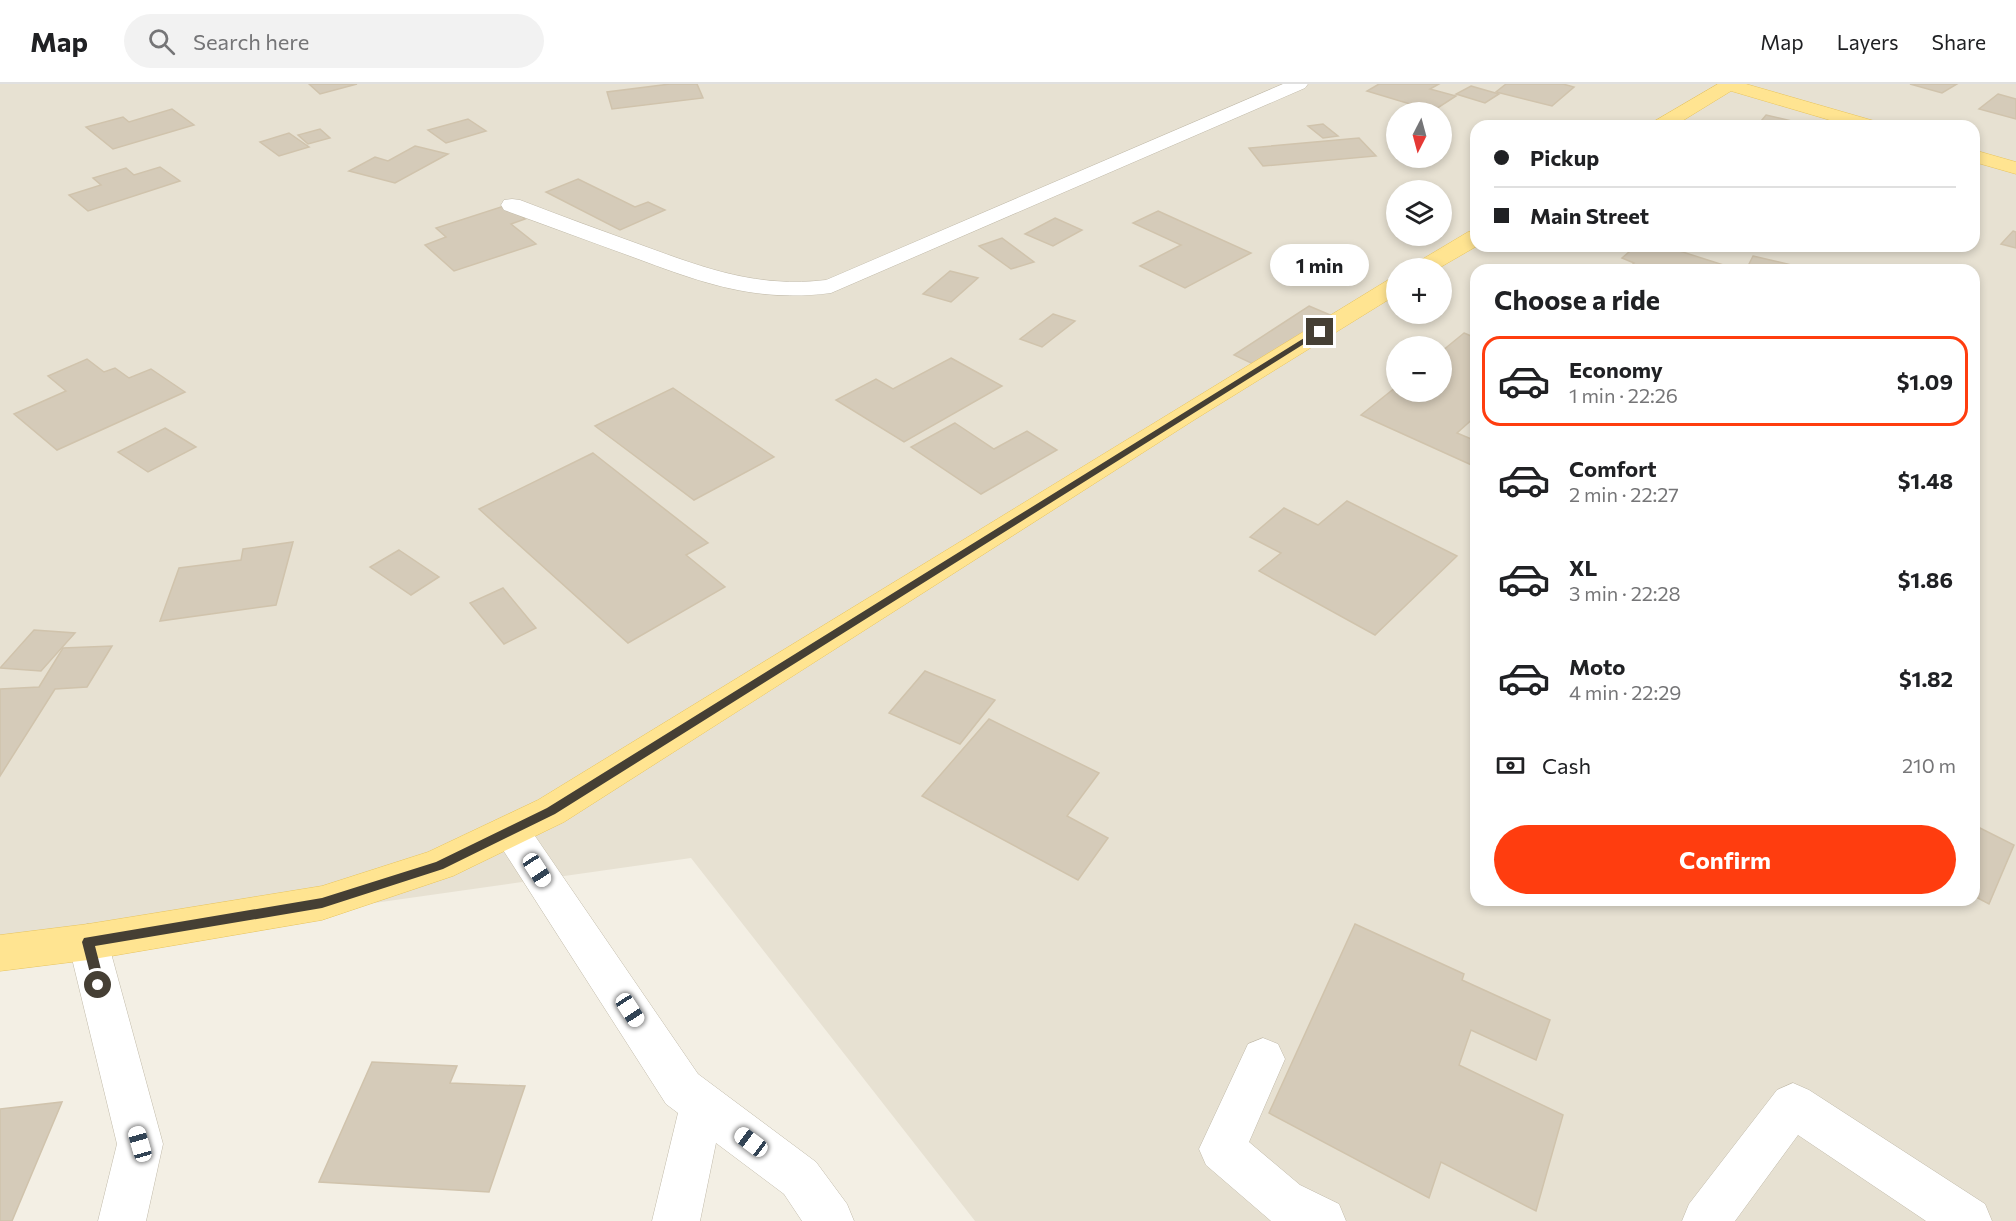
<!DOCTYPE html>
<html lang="en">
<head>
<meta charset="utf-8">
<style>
  body { margin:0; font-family:Commissioner,sans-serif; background:#f2f2f2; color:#202124; height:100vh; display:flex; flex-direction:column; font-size:22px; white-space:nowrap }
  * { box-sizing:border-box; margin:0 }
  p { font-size:20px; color:#757577 }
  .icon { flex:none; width:33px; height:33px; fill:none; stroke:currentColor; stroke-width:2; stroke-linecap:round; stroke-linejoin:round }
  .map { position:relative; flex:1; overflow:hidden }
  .sheet { position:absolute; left:1470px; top:180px; width:510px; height:642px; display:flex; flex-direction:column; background:#fff; border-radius:18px; box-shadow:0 3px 9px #0003 }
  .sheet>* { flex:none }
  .banner { position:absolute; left:1470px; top:36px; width:510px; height:132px; border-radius:18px; box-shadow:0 3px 9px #0003; display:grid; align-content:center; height:132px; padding:0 24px; background:#fff }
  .needle { width:39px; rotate:186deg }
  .tools { position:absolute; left:1386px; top:18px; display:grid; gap:12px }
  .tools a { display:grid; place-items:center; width:66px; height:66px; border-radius:50%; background:#fff; box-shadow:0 3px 9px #0003; font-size:30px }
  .end { position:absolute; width:27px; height:27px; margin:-14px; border:8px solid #453f34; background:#fff; box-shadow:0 0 0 3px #fff }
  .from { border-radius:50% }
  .bubble { position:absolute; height:42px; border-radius:21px; background:#fff; box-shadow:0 3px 9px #0003; font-size:20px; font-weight:700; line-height:42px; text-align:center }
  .car { position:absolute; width:18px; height:36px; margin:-18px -9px; border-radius:8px; box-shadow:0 0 4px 2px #0007; background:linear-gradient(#fff 24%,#345 0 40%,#fff 0 76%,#345 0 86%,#fff 0) }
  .banner b { display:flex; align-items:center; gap:21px; height:57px; font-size:22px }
  .banner b+b { border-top:2px solid #e0e0e0 }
  .banner i { width:15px; height:15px; background:#202124 }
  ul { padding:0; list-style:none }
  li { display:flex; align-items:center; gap:18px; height:90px; margin:0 12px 9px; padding:0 12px; border:3px solid transparent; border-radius:18px }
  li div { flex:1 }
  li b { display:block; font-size:22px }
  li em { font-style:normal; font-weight:700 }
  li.selected { border-color:#ff3d0f }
  li>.icon { width:54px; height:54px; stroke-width:1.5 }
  h2 { padding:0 24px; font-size:27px; line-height:72px }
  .pay { display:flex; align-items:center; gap:15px; height:66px; padding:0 24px; font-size:22px }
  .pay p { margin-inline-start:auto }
  .cta { display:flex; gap:12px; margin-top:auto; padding:12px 24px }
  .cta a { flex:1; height:69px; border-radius:36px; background:#ff3d0f; color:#fff; font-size:24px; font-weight:700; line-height:69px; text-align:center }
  header { display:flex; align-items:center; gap:36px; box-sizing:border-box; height:84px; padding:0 30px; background:#fff; border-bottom:2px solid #e0e0e0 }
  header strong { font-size:28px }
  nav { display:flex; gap:33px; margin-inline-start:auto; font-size:21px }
  .search { width:420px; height:54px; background:#f2f2f2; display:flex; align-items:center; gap:15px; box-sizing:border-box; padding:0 21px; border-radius:33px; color:#757577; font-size:22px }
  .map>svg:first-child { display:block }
  .residential { fill:#e7e1d2; fill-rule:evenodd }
  .building { fill:#d5cbb9; stroke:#d0c3ac; stroke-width:1.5 }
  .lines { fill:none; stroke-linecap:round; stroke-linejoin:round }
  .minor-casing { stroke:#c1baa9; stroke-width:1 }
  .major-casing { stroke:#e8c45d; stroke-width:1 }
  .minor { fill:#fff; fill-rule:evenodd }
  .major { fill:#ffe491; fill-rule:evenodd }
  .route { fill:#453f34 }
</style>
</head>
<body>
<header>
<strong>Map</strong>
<div class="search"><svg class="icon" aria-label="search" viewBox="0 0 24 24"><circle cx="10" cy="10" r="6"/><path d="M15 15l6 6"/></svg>Search here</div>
<nav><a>Map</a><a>Layers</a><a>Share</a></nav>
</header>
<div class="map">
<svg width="2016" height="1137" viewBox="0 0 2016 1137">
  <rect width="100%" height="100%" fill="#f3efe4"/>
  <path class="residential" d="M 0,0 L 2016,0 L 2016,1137 L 975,1137 L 691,774 L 0,872 ZM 1396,28 L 1442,28 L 1442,74 L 1396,74 ZM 1476,42 L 1974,42 L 1974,162 L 1476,162 ZM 1396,106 L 1442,106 L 1442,152 L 1396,152 ZM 1396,184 L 1442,184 L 1442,230 L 1396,230 ZM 1476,186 L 1974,186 L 1974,816 L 1476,816 ZM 1396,262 L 1442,262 L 1442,308 L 1396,308 Z"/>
  <g class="building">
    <polygon points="309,0 357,0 320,10"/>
    <polygon points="670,0 697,0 703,14 612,25 607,8"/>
    <polygon points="1379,0 1439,0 1430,5 1456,12 1433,27 1367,7"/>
    <polygon points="1506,0 1563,0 1574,3 1552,22 1496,8"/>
    <polygon points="1910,0 1957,0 1942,9"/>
    <polygon points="1471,2 1499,10 1485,19 1456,10"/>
    <polygon points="1998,10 2016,15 2016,35 1979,25"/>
    <polygon points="172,25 194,41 113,65 86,43 123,33 129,38"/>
    <polygon points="1766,31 1796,38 1793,42 1757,42"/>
    <polygon points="468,35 486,47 446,59 428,46"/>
    <polygon points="1323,40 1338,52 1323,54 1308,42"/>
    <polygon points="320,45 330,54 308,60 298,51"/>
    <polygon points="289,49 309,63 279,72 260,58"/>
    <polygon points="1359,54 1376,72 1263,82 1249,64"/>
    <polygon points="415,62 448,70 395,99 349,87 375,73 388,77"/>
    <polygon points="160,83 180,97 88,127 69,111 101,101 93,94 126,84 134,91"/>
    <polygon points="578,95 635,123 648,118 665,126 620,146 546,108"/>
    <polygon points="507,121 525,135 511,140 536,160 454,187 425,161 446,153 436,144"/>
    <polygon points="1158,127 1251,169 1185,204 1140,182 1181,161 1133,139"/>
    <polygon points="1055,134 1082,146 1053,162 1025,150"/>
    <polygon points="2013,147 2016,148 2016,164 2001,160"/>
    <polygon points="1002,154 1034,178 1011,185 979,162"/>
    <polygon points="1636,162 1664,162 1739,186 1626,186 1634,179 1622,174"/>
    <polygon points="1753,172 1800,183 1799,186 1746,186"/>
    <polygon points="950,187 978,194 951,218 923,210"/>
    <polygon points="1309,222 1342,236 1268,287 1234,271"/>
    <polygon points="1053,230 1075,237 1042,263 1020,255"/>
    <polygon points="1464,249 1476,254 1476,332 1457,349 1476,357 1476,383 1361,331 1396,303 1396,308 1442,308 1442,267"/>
    <polygon points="951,274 1002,302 904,358 836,316 876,295 893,305"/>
    <polygon points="87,275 104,288 115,284 129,294 151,285 185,308 57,366 14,330 66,307 48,292"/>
    <polygon points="673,304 774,373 694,416 595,342"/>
    <polygon points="955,339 994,365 1027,347 1057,366 981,410 911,363"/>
    <polygon points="165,344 196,363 148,388 118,368"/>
    <polygon points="593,369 708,459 686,471 725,503 628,559 479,425"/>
    <polygon points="1347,417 1457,472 1375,551 1259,487 1281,469 1250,453 1284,424 1318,441"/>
    <polygon points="293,458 276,521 160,537 179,484 241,476 243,465"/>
    <polygon points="399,466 439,493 411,511 370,483"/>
    <polygon points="503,504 536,544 504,560 470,519"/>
    <polygon points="34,546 75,549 41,587 0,584"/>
    <polygon points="112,562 87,603 55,605 0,692 0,605 39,603 63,564"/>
    <polygon points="925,587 995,616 960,660 889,629"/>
    <polygon points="989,635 1099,689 1067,732 1108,754 1078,796 922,712"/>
    <polygon points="1974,741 2014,761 1989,820 1974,812"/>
    <polygon points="1355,840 1464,890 1462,896 1550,936 1536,976 1471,946 1459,981 1563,1031 1536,1127 1441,1078 1429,1114 1269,1029"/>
    <polygon points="372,978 457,982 450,999 525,1002 489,1108 319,1098"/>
    <polygon points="62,1018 12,1137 0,1137 0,1025"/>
  </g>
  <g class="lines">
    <defs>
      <g id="minor">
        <path d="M 1283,0 L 1308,0 L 1305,4 L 831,209 C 754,219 700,198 630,172 C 588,157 546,141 504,126 L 501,121 L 504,116 L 512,115 L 520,116 C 561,132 603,147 644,162 C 707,185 758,204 826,196 Z"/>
        <polygon points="511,732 524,736 698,990 816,1078 847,1120 854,1137 802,1137 784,1110 716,1059 700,1137 652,1137 678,1029 666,1020 498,758 492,747 498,736"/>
        <polygon points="88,840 102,845 108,858 163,1060 146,1137 98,1137 117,1060 68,858 74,845"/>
        <polygon points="1263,954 1278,960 1285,975 1249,1058 1300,1101 1339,1120 1346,1137 1271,1137 1206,1081 1199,1065 1248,960"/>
        <polygon points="1793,999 1809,1006 1985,1120 1992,1137 1926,1137 1798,1051 1735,1137 1682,1137 1689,1120 1777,1006"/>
      </g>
      <g id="major">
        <polygon points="1718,0 1746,0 1878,38 1881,42 1850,42 1731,7 1674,42 1650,42 1653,38"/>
        <polygon points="1974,66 2016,78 2016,90 1974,78"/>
        <polygon points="1476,146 1477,162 1439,184 1412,184 1416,179 1468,148"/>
        <polygon points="1396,194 1396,211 1194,336 564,738 453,792 322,836 88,876 0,887 0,851 88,840 322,802 428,768 538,716 1388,196"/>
      </g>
    </defs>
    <use href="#minor" class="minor-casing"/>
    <use href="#major" class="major-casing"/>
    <use href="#minor" class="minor"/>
    <use href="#major" class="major"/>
  </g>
  <polygon class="route" points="1317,246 1323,248 555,730 443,785 322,824 95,862 105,901 98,906 94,905 82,858 84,854 322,814 436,778 547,724"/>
</svg>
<div class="tools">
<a><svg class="needle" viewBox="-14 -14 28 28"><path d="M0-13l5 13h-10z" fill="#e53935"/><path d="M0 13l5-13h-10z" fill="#757577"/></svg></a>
<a><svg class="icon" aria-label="layers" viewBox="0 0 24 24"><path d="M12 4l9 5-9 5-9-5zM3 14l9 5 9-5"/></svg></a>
<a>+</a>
<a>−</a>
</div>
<i class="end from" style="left:98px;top:901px"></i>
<i class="end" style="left:1320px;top:248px"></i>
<div class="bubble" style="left:1270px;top:160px;width:99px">1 min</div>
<i class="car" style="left:537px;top:786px;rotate:147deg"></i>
<i class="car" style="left:630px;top:926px;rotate:147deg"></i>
<i class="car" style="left:751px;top:1058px;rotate:307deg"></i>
<i class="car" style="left:140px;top:1060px;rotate:344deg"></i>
<div class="banner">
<b><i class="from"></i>Pickup</b>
<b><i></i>Main Street</b>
</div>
<section class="sheet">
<h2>Choose a ride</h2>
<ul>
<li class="selected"><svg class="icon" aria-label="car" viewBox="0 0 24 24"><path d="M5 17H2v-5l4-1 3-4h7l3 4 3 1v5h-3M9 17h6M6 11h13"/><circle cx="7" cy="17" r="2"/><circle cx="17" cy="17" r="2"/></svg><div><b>Economy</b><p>1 min · 22:26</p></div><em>$1.09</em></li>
<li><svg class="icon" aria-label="car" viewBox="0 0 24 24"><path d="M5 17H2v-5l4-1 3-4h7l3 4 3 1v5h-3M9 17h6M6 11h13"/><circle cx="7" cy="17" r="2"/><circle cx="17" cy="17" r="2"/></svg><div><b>Comfort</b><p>2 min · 22:27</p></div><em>$1.48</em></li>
<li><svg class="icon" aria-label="car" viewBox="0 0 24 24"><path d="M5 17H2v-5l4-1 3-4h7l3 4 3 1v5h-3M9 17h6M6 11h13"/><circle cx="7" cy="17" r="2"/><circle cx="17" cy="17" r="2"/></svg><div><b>XL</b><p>3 min · 22:28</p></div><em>$1.86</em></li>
<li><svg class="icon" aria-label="car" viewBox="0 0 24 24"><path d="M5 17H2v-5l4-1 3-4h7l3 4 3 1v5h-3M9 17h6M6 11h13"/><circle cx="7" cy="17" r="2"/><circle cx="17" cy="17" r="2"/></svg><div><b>Moto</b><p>4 min · 22:29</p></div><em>$1.82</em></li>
</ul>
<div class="pay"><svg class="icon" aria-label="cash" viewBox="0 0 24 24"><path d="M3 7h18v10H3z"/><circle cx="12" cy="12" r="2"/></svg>Cash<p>210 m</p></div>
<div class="cta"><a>Confirm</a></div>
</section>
</div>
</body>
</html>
